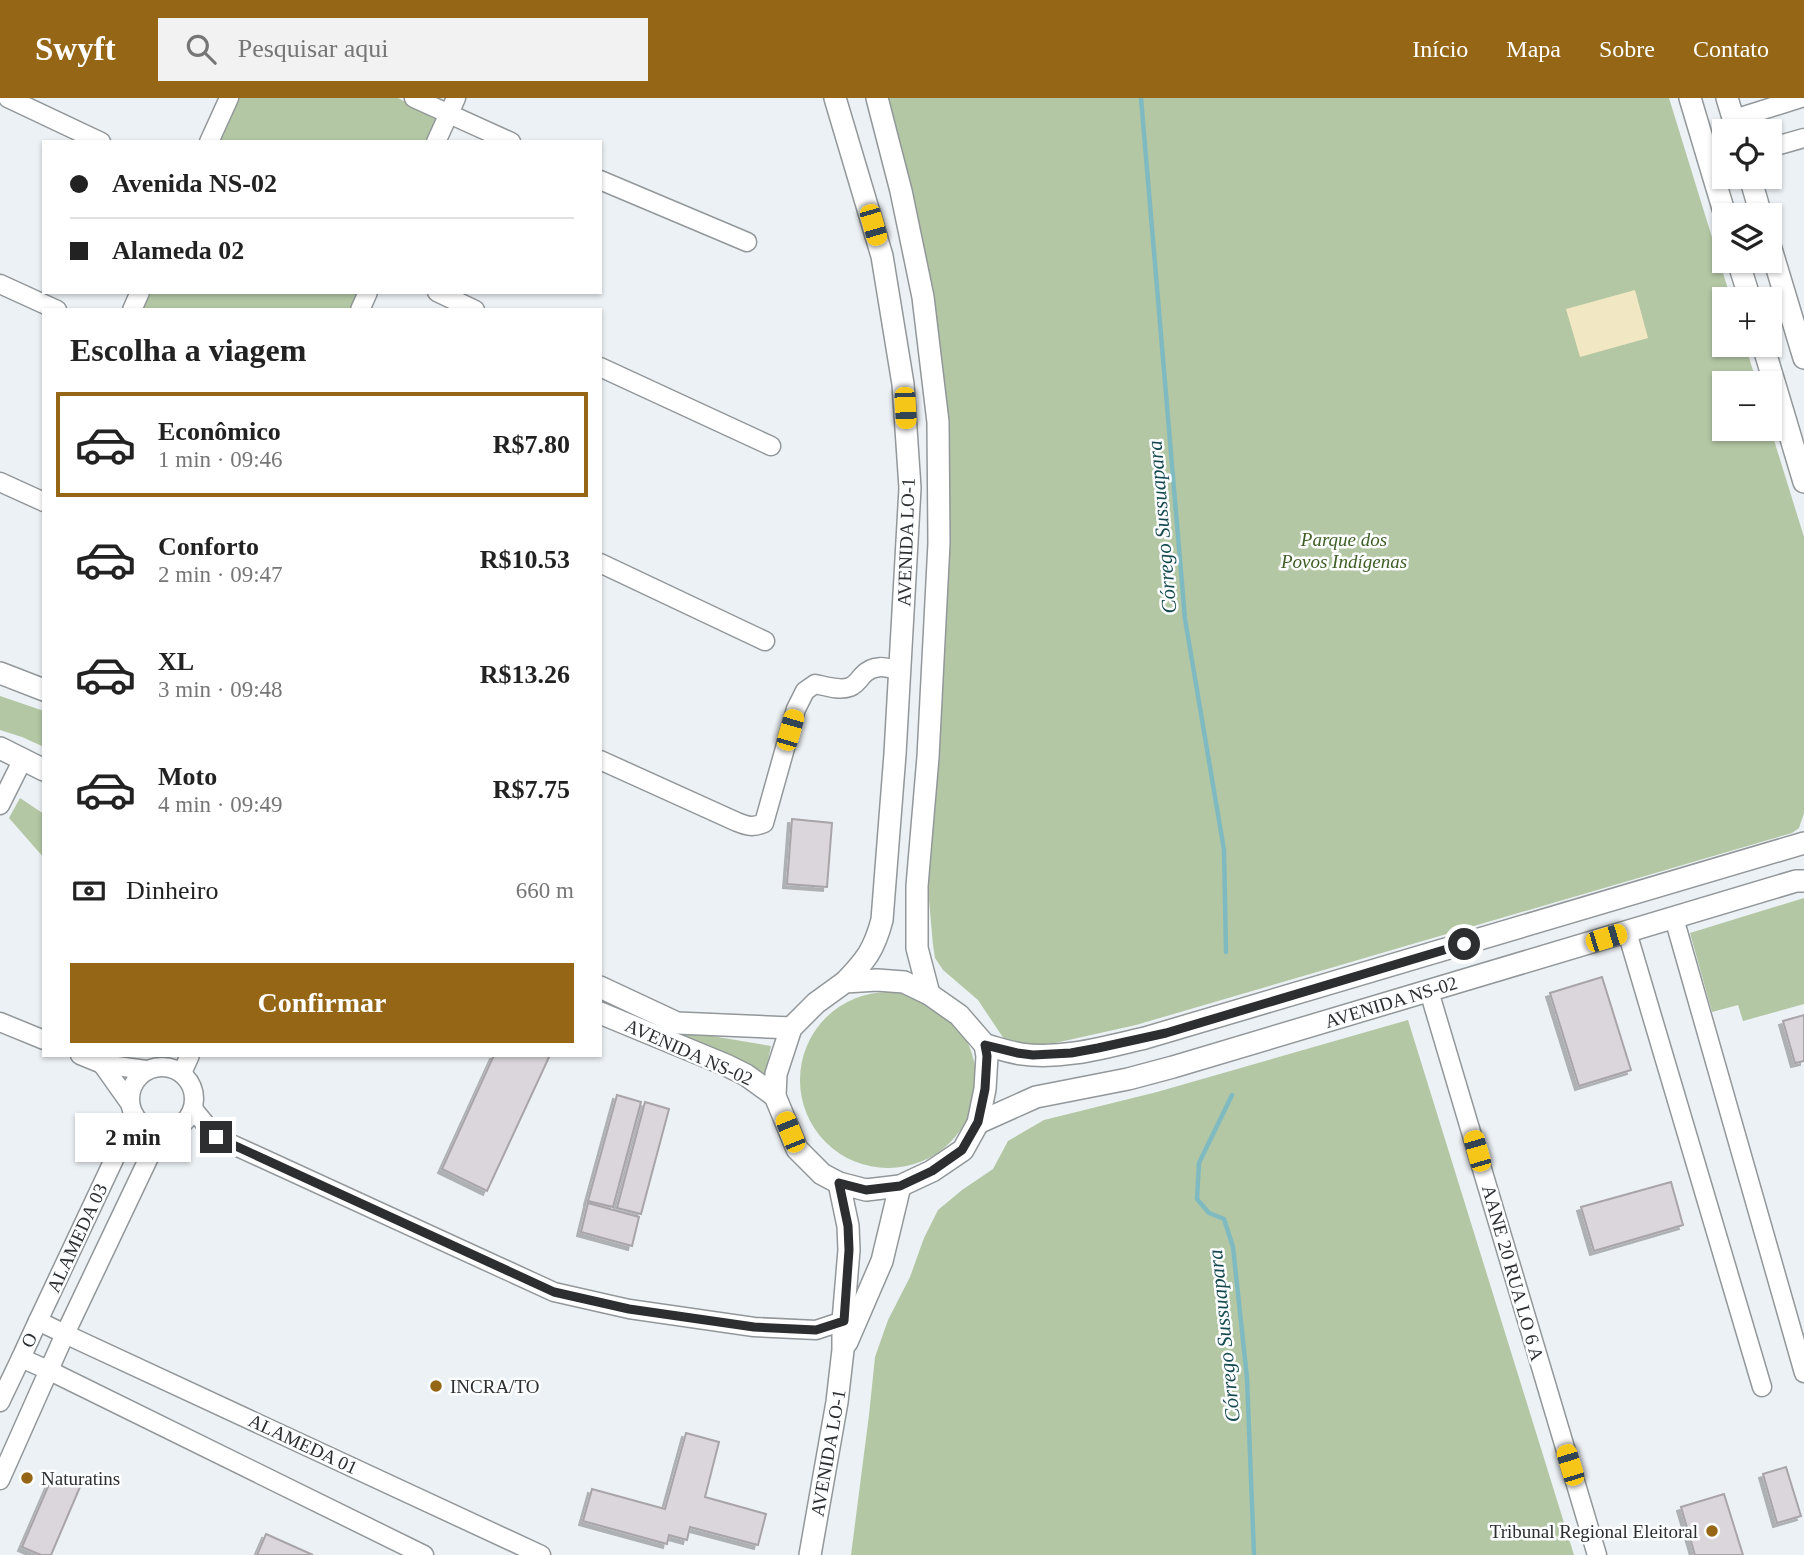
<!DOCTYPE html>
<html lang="pt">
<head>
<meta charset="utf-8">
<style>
  body { margin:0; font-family:Georgia,serif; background:#f2f2f2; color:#222; height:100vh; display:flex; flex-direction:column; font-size:26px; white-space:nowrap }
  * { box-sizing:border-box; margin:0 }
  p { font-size:23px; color:#767676 }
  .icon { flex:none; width:38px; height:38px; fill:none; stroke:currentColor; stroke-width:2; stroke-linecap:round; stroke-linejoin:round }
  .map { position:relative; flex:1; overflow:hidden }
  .side { position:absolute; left:42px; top:210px; width:560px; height:749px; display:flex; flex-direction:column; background:#fff; border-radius:0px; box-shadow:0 2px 5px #0004 }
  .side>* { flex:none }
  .top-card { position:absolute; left:42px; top:42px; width:560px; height:154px; border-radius:0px; box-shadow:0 2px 5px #0004; display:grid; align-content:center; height:154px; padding:0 28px; background:#fff }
  .tools { position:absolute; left:1712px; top:21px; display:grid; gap:14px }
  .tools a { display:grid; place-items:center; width:70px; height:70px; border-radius:0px; background:#fff; box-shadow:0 2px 5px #0004; font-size:35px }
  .end { position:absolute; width:32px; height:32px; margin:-16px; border:9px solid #2c2e30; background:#fff; box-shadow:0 0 0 4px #fff }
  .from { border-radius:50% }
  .bubble { position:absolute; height:49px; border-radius:0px; background:#fff; box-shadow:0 2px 5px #0004; font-size:23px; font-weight:700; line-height:49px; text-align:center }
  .car { position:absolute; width:21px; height:42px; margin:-21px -10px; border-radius:9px; box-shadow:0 0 5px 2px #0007; background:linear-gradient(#f5c518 24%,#345 0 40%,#f5c518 0 76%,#345 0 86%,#f5c518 0) }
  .top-card b { display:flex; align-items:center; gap:24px; height:66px; font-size:26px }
  .top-card b+b { border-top:2px solid #e0e0e0 }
  .top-card i { width:18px; height:18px; background:#222 }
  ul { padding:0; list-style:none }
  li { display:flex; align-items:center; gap:21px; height:105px; margin:0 14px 10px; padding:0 14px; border:4px solid transparent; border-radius:0px }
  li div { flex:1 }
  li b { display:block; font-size:26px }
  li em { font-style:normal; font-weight:700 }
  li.on { border-color:#956616 }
  li>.icon { width:63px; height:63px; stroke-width:1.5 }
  h2 { padding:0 28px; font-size:32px; line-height:84px }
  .pay { display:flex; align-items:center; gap:18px; height:77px; padding:0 28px; font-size:26px }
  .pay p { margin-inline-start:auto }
  .button { display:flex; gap:14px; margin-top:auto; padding:14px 28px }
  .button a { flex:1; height:80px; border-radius:0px; background:#956616; color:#fff; font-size:28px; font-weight:700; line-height:80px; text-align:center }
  header { display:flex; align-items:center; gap:42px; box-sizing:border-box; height:98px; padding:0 35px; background:#956616; color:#fff }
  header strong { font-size:33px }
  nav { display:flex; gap:38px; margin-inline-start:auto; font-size:24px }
  .search { width:490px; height:63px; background:#f2f2f2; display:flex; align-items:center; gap:18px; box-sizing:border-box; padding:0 24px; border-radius:0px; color:#767676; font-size:26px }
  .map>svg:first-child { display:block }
  .green { fill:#b3c7a4 }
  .sand { fill:#f1e7c2 }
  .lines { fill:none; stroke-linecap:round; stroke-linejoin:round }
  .stream { stroke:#80bac1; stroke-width:4.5 }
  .building { fill:#dbd6db; stroke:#a8a4a8; stroke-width:2; filter:url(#shadow) }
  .minor-casing { stroke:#92979a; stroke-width:21 }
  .tertiary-casing { stroke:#92979a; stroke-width:24 }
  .minor { stroke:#fff; stroke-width:18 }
  .tertiary { stroke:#fff; stroke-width:21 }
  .route { stroke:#2c2e30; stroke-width:9 }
  .poi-dot { fill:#956616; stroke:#fdfeff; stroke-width:2.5 }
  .labels { text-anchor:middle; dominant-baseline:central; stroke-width:5; stroke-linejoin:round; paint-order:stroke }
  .park-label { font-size:19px; font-style:italic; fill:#405e25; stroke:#fdfeff }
  .street-label { font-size:19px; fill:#2c2e30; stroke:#fdfeff }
  .poi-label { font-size:19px; fill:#2c2e30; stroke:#fdfeff; text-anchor:start }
  .water-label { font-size:21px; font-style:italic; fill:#164950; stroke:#fdfeff }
</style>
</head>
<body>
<header>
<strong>Swyft</strong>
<div class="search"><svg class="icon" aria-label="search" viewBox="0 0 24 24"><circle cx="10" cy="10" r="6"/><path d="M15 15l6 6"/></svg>Pesquisar aqui</div>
<nav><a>Início</a><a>Mapa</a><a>Sobre</a><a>Contato</a></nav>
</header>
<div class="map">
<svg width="1804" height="1457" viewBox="0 0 1804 1457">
  <defs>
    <filter id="shadow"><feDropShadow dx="-4" dy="4" stdDeviation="0" flood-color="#0004"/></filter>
  </defs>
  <rect width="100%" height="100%" fill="#ecf1f5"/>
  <g class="green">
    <polygon points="235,0 398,0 437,20 432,44 215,44"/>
    <polygon points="886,0 1669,0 1731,201 1724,201 1724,247 1745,247 1757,285 1724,285 1724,331 1769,331 1769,326 1804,439 1804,715 1799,730 1792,735 1136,927 1055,945 1030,947 1015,945 1004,941 978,902 943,872 935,860 933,847 928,791 943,593 940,535 947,442 948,314 930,191"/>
    <polygon points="146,194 364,194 356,212 138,212"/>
    <polygon points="0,598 44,613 44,649 22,639 0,632"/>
    <polygon points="20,700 44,716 44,760 9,720"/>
    <polygon points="1804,800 1804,906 1743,923 1738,907 1712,914 1690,835"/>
    <circle cx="888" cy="982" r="88"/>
    <polygon points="600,898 676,932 771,948 764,982 600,909"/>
    <polygon points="1408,922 1574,1457 851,1457 869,1317 875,1259 888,1222 910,1179 924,1140 938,1112 962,1092 993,1071 1008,1043 1044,1022 1157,994"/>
  </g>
  <polygon class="sand" points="1635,192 1648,240 1580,259 1566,211"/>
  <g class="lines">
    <g class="stream">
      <polyline points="1141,0 1185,521 1224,752 1226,854"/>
      <polyline points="1232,997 1199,1065 1197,1101 1209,1115 1224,1121 1233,1149 1247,1280 1254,1457"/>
    </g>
  </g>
  <g class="building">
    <polygon points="792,721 832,725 827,789 787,786"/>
    <polygon points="1602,879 1631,972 1579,988 1550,895"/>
    <polygon points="1804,917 1804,963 1795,965 1783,923"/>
    <polygon points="494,957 550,957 487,1093 442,1071"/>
    <polygon points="617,997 641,1004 613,1109 588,1103"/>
    <polygon points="645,1004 669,1011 641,1116 617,1110"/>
    <polygon points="1671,1084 1683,1127 1594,1153 1581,1109"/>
    <polygon points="588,1105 639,1119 632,1148 581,1134"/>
    <polygon points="686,1335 719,1344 705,1399 766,1416 758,1447 690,1429 687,1442 669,1437 667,1446 583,1423 592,1391 665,1411"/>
    <polygon points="1786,1369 1801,1418 1777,1425 1763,1376"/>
    <polygon points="53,1377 80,1389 51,1457 41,1457 22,1449"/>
    <polygon points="1724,1396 1743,1457 1695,1457 1681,1409"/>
    <polygon points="266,1436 313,1457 257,1457"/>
  </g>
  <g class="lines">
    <defs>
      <g id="minor">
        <polyline points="8,0 101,44"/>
        <polyline points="414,0 511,44"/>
        <polyline points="1734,21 1801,0"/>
        <polyline points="209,44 229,0"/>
        <polyline points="436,44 456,0"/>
        <polyline points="1769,50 1804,40"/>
        <polyline points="600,82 747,144"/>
        <polyline points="0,186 57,212"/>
        <polyline points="437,194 475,212"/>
        <polyline points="132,212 140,194"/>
        <polyline points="360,212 368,194"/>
        <polyline points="600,269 771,348"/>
        <polyline points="0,384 44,404"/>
        <polyline points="600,465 765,543"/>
        <path d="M 600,662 L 737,724 C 747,728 753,730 764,725 L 796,611 L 805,593 L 815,586 C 825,588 840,593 850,589 C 855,587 859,582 862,578 C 873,565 886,569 900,573"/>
        <polyline points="0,707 23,661"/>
        <polyline points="1674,820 1804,1275"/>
        <polyline points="1627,834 1762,1289"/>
        <polyline points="1429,893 1597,1457"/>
        <polyline points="0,924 44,942"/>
        <polyline points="80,957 102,966 146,972"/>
        <polyline points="102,966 129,1004"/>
        <circle cx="162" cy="1001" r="32"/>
        <polyline points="182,975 190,957"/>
        <polyline points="193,1011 216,1039 554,1194 629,1211 754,1229 816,1232 843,1223"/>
        <polyline points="161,1034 65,1236 541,1457"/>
        <polyline points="38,1223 134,1019"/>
        <polyline points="0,1304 21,1260"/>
        <polyline points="0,1382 65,1236 38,1223 21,1260 48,1272 424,1457"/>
      </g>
      <g id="tertiary">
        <path d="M 835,0 L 882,158 L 903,286 L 910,390 L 895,656 L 882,822 C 874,852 866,862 845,884"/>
        <polyline points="877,0 901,93 923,199 938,324 939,445 928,659 917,788 917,850 929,896"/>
        <polyline points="1690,0 1725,117"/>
        <polyline points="1727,0 1737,33"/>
        <polyline points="1750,79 1761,117"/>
        <polyline points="1769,144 1804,260"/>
        <polyline points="1738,163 1750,201"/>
        <polyline points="1763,247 1804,384"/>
        <polyline points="0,575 44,592"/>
        <polyline points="0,650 44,672"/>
        <polygon points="877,882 904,884 929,896 959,917 985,947 987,958 985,991 978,1025 963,1052 932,1073 900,1088 866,1092 839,1085 822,1076 797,1051 775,998 776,976 791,930 816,905 845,884"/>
        <polyline points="600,889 677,925 791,930"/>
        <polyline points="600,915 726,967 746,977 775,998"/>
        <path d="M 985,947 C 997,950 1009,954 1021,956 C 1062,962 1106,949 1145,940 L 1804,745"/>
        <polyline points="978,1025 1036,999 1128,981 1173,969 1796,783 1804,783"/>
        <polyline points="847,1244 882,1163 900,1088"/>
        <polyline points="810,1457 837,1304 843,1252 843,1223 849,1152 848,1128 839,1085"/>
      </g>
    </defs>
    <use href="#minor" class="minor-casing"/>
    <use href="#tertiary" class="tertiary-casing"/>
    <use href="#minor" class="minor"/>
    <use href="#tertiary" class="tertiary"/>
  </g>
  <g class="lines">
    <polyline class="route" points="216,1039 554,1194 629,1211 754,1229 816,1232 844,1223 849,1152 848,1128 839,1085 866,1092 900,1088 932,1073 962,1052 978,1024 985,991 987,958 985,947 1017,955 1033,957 1071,955 1098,950 1166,935 1464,846"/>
  </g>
  <g class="poi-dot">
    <circle cx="436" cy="1288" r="7"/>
    <circle cx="27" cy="1380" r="7"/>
    <circle cx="1712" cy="1433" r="7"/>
  </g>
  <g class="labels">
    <g class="park-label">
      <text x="1344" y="441">Parque dos<tspan x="1344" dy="22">Povos Indígenas</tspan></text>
    </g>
    <g class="street-label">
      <text transform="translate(906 444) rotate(-88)">AVENIDA LO-1</text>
      <text transform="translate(1391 904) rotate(-17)">AVENIDA NS-02</text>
      <text transform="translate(689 954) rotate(24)">AVENIDA NS-02</text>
      <text transform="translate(77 1140) rotate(-65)">ALAMEDA 03</text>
      <text transform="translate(1513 1175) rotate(74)">AANE 20 RUA LO 6 A</text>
      <text transform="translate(29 1242) rotate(-65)">O</text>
      <text transform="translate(303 1346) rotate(25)">ALAMEDA 01</text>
      <text transform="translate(828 1355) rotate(-80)">AVENIDA LO-1</text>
    </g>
    <g class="poi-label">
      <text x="450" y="1288">INCRA/TO</text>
      <text x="41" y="1380">Naturatins</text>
      <text x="1698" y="1433" text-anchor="end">Tribunal Regional Eleitoral</text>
    </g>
    <g class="water-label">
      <text transform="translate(1162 429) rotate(-95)">Córrego Sussuapara</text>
      <text transform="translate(1224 1238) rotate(-96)">Córrego Sussuapara</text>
    </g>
  </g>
</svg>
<div class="tools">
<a><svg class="icon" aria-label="locate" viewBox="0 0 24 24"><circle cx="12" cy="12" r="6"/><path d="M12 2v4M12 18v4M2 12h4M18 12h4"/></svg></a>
<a><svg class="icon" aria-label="layers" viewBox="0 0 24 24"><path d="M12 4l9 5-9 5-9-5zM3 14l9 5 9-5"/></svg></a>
<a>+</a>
<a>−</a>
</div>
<i class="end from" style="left:1464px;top:846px"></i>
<i class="end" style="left:216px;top:1039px"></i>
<div class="bubble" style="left:75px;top:1015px;width:116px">2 min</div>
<i class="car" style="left:873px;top:127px;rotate:164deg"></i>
<i class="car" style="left:905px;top:310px;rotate:177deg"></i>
<i class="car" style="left:790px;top:632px;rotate:16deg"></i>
<i class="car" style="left:1606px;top:840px;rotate:73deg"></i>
<i class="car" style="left:790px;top:1034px;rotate:338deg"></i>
<i class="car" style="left:1477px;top:1053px;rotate:344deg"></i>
<i class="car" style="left:1570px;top:1367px;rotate:343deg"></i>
<div class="top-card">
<b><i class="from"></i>Avenida NS-02</b>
<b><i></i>Alameda 02</b>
</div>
<section class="side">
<h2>Escolha a viagem</h2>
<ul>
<li class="on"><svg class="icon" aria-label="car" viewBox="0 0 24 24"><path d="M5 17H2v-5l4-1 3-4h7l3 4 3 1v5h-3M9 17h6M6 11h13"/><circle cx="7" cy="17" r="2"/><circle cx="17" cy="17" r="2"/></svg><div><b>Econômico</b><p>1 min · 09:46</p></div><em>R$7.80</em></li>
<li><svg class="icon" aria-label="car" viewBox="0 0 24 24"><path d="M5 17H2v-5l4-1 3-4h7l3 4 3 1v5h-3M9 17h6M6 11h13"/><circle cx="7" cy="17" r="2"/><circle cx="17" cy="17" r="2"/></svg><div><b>Conforto</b><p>2 min · 09:47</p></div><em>R$10.53</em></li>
<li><svg class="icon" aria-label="car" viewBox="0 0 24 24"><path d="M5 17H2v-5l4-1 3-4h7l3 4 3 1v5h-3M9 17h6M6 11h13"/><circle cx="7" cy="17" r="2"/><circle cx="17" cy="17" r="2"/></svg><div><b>XL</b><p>3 min · 09:48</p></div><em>R$13.26</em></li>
<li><svg class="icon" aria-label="car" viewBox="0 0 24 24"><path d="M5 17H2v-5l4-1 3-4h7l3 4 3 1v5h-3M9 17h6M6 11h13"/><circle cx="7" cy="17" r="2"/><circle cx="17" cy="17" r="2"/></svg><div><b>Moto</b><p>4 min · 09:49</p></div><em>R$7.75</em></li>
</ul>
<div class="pay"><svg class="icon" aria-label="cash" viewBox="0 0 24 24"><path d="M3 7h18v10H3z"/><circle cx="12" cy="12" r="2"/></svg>Dinheiro<p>660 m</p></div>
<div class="button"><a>Confirmar</a></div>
</section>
</div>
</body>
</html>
